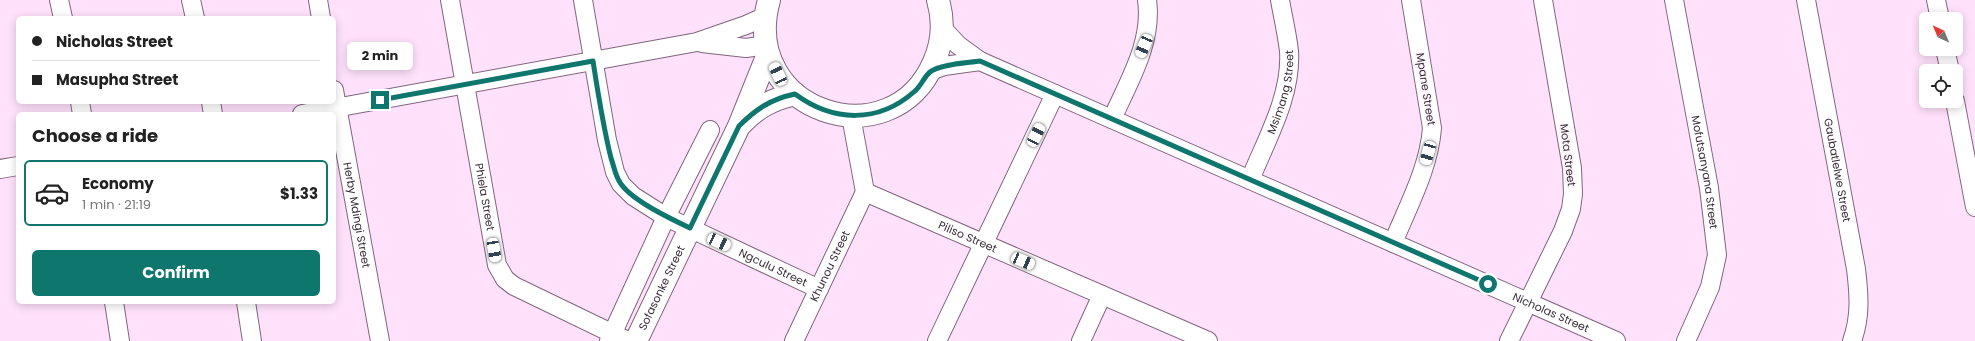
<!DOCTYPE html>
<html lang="en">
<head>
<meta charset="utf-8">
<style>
  body { margin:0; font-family:Poppins,sans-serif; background:#f2f2f2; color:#222; height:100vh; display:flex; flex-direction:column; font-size:15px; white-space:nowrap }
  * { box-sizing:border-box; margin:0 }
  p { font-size:13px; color:#767676 }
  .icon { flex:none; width:22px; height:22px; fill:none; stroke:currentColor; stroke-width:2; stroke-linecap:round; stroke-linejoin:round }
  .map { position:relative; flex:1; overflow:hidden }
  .side { position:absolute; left:16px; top:112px; width:320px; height:192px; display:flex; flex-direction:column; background:#fff; border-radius:6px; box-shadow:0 2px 10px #0003 }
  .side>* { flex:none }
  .top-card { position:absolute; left:16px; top:16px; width:320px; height:88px; border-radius:6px; box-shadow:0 2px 10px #0003; display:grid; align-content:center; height:88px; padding:0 16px; background:#fff }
  .needle { width:26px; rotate:316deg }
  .tools { position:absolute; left:1919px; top:12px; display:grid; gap:8px }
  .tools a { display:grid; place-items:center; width:44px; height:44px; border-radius:6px; background:#fff; box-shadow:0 2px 10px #0003; font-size:20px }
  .end { position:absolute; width:18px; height:18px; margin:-9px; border:5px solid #0f766e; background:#fff; box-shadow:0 0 0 2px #fff }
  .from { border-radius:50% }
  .bubble { position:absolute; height:28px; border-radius:6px; background:#fff; box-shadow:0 2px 10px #0003; font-size:13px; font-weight:700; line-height:28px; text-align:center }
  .car { position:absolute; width:12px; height:24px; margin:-12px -6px; border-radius:5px; box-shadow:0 0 3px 1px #0007; background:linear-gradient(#fff 24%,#345 0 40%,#fff 0 76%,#345 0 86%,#fff 0) }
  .top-card b { display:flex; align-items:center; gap:14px; height:38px; font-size:15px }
  .top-card b+b { border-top:1px solid #e0e0e0 }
  .top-card i { width:10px; height:10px; background:#222 }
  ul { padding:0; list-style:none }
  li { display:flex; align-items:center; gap:12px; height:66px; margin:0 8px 6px; padding:0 8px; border:2px solid transparent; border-radius:6px }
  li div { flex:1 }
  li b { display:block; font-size:15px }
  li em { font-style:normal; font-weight:700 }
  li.selected { border-color:#0f766e }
  li>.icon { width:36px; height:36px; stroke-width:1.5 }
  h2 { padding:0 16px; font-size:18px; line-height:48px }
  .cta { display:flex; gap:8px; margin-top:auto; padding:8px 16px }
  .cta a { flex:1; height:46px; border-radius:6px; background:#0f766e; color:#fff; font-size:16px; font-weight:700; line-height:46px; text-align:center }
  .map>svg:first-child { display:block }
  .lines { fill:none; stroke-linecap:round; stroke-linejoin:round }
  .minor-casing { stroke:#80667d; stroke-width:20 }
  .major-casing { stroke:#80667d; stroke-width:24 }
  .minor { stroke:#fff; stroke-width:18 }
  .major { stroke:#fff; stroke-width:22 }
  .route { stroke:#0f766e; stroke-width:5 }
  .labels { text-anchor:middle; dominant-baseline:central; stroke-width:4; stroke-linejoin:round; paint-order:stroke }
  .street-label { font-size:11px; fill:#382d37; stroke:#fdf7fc }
</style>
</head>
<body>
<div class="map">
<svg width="1975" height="341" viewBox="0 0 1975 341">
  <rect width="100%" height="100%" fill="#ffe1fc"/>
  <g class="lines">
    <defs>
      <g id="minor">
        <polyline points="59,0 63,18"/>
        <polyline points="191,0 195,18"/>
        <polyline points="318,0 321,18"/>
        <path id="s1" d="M 450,0 L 497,265 L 505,279 L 514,286 L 628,341"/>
        <path id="s2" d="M 583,0 L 607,140 L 615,172 L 621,184 L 633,196 L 666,217 L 819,289"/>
        <path id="s3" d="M 1674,0 L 1709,188 L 1717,255 L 1710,287 L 1686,341"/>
        <path id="s4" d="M 1806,0 L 1856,269 C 1859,294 1861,316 1852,341"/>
        <polyline points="1936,0 1940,19"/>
        <path id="s5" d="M 943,29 L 958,45 L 980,61 L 1616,341"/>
        <polyline points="702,43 746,48 766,45"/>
        <polyline points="1945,49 1950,71"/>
        <polyline points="930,71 944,66 980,61"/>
        <path id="s6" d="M 334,90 L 380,341"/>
        <polyline points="1955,101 1975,207"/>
        <polyline points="80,102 82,114"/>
        <polyline points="211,102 213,114"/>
        <polyline points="302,114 697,42 746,25 764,17"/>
        <polyline points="851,116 865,192"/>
        <path d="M 1112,119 C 1129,81 1153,42 1147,0"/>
        <polyline points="0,169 18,166"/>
        <path id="s7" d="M 1250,180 C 1266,140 1292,96 1289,51 C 1287,34 1283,17 1280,0"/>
        <path id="s8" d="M 865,192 L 1208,341"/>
        <path d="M 1393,243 C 1408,206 1429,168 1432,128 L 1411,0"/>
        <polyline points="114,302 120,341"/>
        <polyline points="246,302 252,341"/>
        <polyline points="609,341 666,217 710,130"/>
        <path id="s9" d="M 794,341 L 865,192"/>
        <polyline points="937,341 1055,94"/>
        <polyline points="1081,341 1102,295"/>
        <polyline points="1509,341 1563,231 1571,209 1573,194 1572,168 1543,0"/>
      </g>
      <g id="major">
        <path d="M 769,0 C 738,111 891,162 934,62 C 943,42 944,21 938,0"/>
        <path d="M 741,124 C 757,107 773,99 795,94"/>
        <path id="s10" d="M 636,341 L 739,126 L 768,54"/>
      </g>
    </defs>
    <use href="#minor" class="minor-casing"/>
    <use href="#major" class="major-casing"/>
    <use href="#minor" class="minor"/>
    <use href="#major" class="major"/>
  </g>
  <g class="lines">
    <path class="route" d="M 380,100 L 593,61 C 598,93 603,126 611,158 C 614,166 615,176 621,184 C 633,201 671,219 690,228 L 739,126 C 756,109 771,99 795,94 C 833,122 878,124 915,91 C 921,86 924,77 930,72 C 940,64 967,63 980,61 L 1488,284"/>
  </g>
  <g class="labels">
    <g class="street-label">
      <text transform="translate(1426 89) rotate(81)">Mpane Street</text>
      <text stroke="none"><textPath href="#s7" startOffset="94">Msimang Street</textPath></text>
      <text transform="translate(1568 155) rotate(83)">Mota Street</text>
      <text stroke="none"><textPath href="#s4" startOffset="173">Gaubatlelwe Street</textPath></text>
      <text stroke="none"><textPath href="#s3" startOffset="175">Mofutsanyana Street</textPath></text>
      <text stroke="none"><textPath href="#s1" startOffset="200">Phiela Street</textPath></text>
      <text stroke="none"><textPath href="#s6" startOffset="127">Herby Mdingi Street</textPath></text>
      <text stroke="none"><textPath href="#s8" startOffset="112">Piliso Street</textPath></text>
      <text stroke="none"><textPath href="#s9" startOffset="83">Khunou Street</textPath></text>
      <text stroke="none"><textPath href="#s2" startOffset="363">Ngculu Street</textPath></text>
      <text stroke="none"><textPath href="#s10" startOffset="59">Sofasonke Street</textPath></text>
      <text stroke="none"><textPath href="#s5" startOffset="673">Nicholas Street</textPath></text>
    </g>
  </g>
</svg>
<div class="tools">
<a><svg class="needle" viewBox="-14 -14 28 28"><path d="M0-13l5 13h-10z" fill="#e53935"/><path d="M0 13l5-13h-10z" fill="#767676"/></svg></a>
<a><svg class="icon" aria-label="locate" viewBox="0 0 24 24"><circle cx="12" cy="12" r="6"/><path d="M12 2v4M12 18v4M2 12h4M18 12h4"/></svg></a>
</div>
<i class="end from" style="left:1488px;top:284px"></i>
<i class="end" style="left:380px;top:100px"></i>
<div class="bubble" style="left:347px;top:42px;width:66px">2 min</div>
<i class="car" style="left:1144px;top:46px;rotate:203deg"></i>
<i class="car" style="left:778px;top:74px;rotate:335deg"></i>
<i class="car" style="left:1036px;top:135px;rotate:26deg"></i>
<i class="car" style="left:1428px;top:153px;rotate:196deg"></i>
<i class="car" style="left:719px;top:242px;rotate:115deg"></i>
<i class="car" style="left:494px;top:250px;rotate:170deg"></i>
<i class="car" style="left:1023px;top:261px;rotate:113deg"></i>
<div class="top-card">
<b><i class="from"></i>Nicholas Street</b>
<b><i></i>Masupha Street</b>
</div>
<section class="side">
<h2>Choose a ride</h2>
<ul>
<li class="selected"><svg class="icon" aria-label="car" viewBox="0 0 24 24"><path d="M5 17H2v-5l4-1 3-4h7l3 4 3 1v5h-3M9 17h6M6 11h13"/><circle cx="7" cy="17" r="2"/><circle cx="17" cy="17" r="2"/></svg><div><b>Economy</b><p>1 min · 21:19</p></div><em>$1.33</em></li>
</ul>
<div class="cta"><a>Confirm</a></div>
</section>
</div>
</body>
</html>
